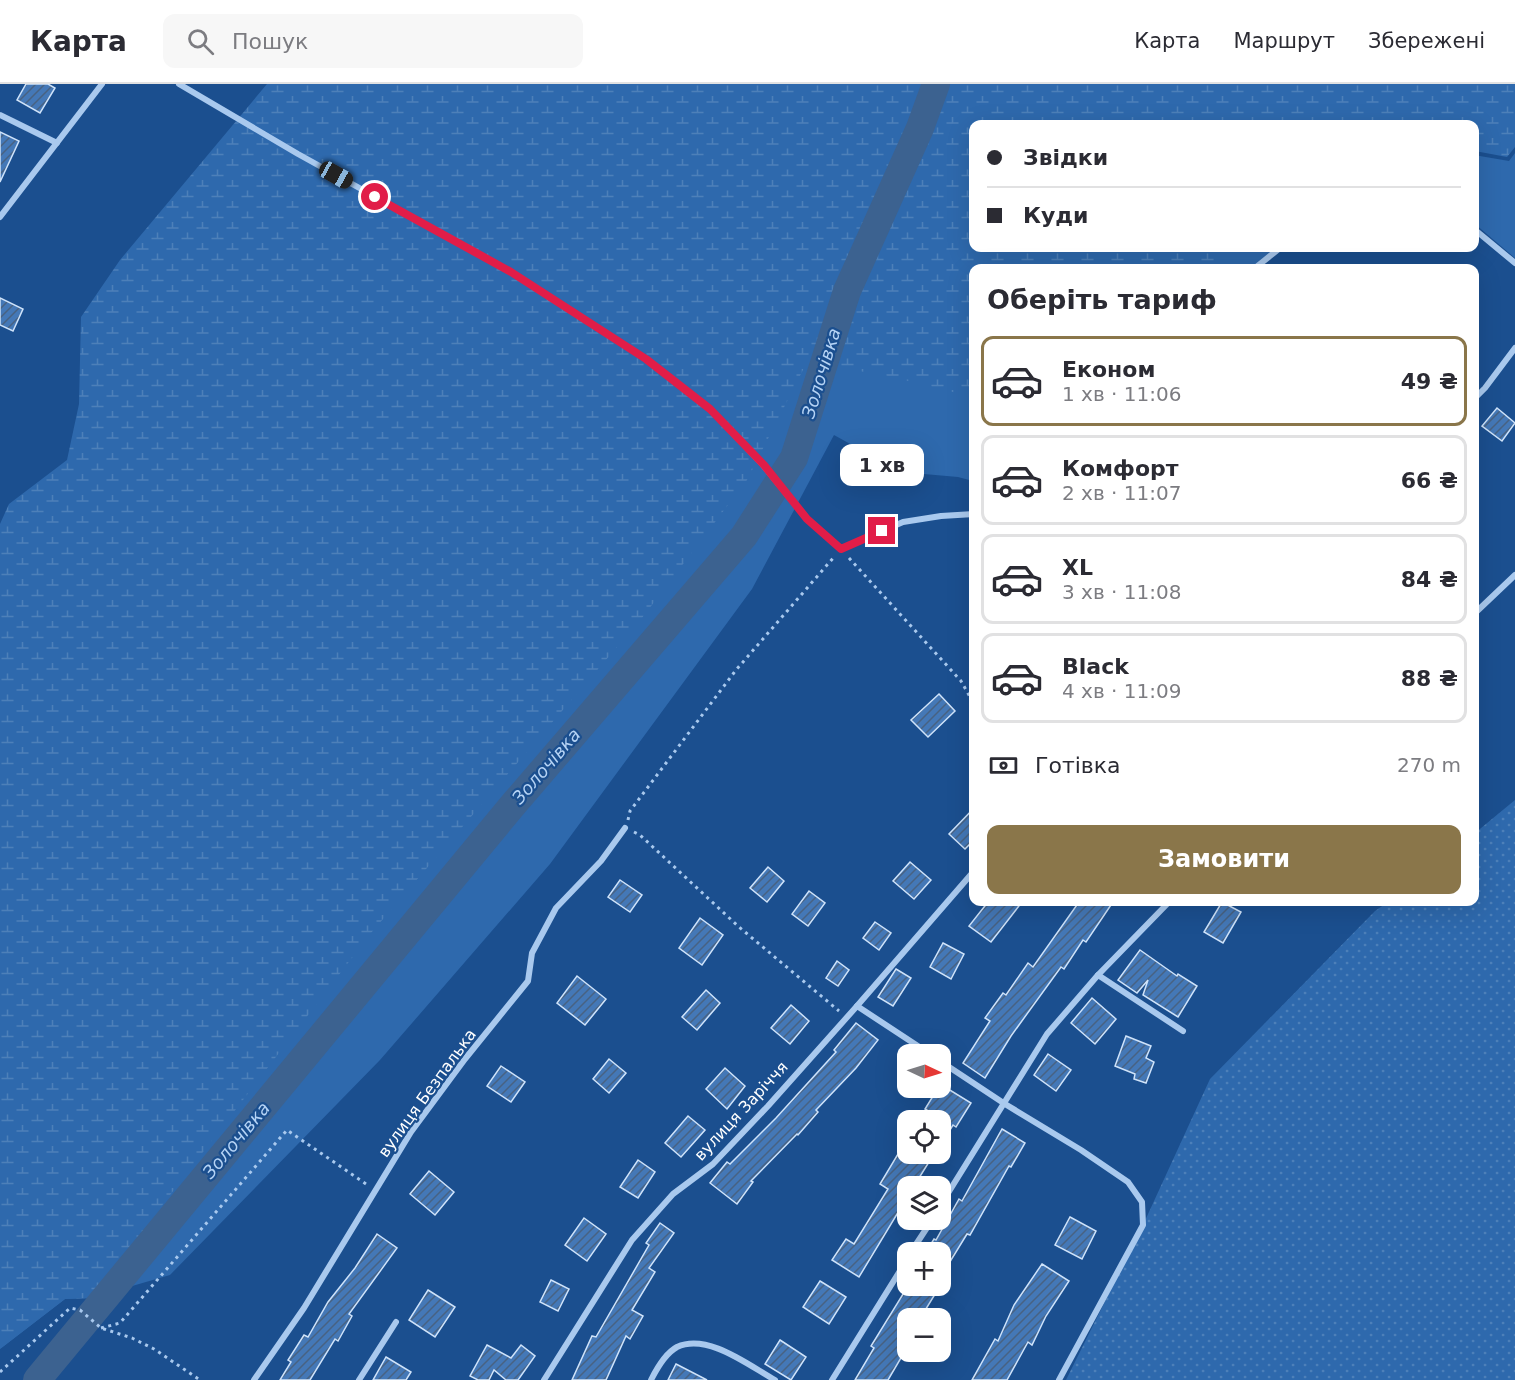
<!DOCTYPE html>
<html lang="uk">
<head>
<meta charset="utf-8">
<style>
  body { margin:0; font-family:"DejaVu Sans",sans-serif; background:#f7f7f7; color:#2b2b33; height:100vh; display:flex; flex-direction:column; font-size:22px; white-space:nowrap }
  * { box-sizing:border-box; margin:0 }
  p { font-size:20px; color:#7c7c81 }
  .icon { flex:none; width:33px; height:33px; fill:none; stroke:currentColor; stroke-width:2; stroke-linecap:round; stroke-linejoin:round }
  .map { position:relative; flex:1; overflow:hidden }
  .drawer { position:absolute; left:969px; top:180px; width:510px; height:642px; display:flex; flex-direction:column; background:#fff; border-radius:12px; box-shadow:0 6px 24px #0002 }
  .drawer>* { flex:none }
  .hud { position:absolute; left:969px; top:36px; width:510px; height:132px; border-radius:12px; box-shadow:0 6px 24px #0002; display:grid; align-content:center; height:132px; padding:0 18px; background:#fff }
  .needle { width:39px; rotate:94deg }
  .controls { position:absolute; left:897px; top:960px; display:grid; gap:12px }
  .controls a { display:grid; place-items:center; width:54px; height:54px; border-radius:12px; background:#fff; box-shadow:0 6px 24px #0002; font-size:30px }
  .end { position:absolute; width:27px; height:27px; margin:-14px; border:8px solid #e11d48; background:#fff; box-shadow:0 0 0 3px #fff }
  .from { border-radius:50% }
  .bubble { position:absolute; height:42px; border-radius:12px; background:#fff; box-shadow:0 6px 24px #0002; font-size:20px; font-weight:700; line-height:42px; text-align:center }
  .car { position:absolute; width:18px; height:36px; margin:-18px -9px; border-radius:8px; box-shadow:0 0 4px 2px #0007; background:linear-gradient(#222 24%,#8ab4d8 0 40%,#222 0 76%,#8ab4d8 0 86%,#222 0) }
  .hud b { display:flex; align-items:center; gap:21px; height:57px; font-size:22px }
  .hud b+b { border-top:2px solid #e1e1e2 }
  .hud i { width:15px; height:15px; background:#2b2b33 }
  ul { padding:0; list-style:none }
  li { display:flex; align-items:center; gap:18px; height:90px; margin:0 12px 9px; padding:0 6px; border:3px solid #e1e1e2; border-radius:12px }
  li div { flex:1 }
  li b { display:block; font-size:22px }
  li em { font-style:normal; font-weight:700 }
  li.active { border-color:#8a764a }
  li>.icon { width:54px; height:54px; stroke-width:1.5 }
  h2 { padding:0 18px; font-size:27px; line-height:72px }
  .pay { display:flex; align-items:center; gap:15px; height:66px; padding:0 18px; font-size:22px }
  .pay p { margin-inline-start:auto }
  .primary-button { display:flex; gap:12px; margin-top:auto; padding:12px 18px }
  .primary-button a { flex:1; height:69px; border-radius:12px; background:#8a764a; color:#fff; font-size:24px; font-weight:700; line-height:69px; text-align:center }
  header { display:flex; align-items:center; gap:36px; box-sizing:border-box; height:84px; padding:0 30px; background:#fff; border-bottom:2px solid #e1e1e2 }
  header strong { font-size:28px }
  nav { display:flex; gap:33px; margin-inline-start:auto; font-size:21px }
  .search { width:420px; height:54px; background:#f7f7f7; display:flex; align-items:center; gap:15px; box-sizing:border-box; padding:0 21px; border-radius:12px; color:#7c7c81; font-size:22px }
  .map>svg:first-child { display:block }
  .green { fill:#2e69ad }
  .wetland { fill:url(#wetland-marsh) }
  .garden { fill:url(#garden-dots) }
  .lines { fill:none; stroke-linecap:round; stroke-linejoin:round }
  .river { stroke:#3c6290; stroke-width:28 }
  .building { fill:url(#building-hatch); stroke:#cfe3fa; stroke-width:1.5 }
  .path { stroke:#a9c9ee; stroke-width:3; stroke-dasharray:3 4.5; stroke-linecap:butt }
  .street { stroke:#a9c9ee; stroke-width:6 }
  .route { stroke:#e11d48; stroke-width:8 }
  .labels { text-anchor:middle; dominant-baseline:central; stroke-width:4.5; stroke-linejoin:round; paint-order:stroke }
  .street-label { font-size:16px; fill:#fff; stroke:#1b4f8f }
  .water-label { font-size:18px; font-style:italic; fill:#b5d3f5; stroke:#1b4f8f }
</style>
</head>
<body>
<header>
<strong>Карта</strong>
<div class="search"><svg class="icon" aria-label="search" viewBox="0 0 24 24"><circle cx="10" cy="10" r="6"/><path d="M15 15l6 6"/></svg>Пошук</div>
<nav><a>Карта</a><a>Маршрут</a><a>Збережені</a></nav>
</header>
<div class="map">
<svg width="1515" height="1296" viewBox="0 0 1515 1296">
  <defs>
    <pattern id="wetland-marsh" width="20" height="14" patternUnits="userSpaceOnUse" patternTransform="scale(1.5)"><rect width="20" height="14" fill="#2e69ad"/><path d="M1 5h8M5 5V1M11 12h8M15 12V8" fill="none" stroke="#4d80b9"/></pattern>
    <pattern id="garden-dots" width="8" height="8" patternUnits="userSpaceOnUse" patternTransform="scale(1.5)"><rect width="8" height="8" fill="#2e69ad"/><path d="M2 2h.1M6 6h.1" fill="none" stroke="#4d80b9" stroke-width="1.8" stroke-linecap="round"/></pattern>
    <pattern id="building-hatch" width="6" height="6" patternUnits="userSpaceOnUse" patternTransform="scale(1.5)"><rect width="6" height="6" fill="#4478b7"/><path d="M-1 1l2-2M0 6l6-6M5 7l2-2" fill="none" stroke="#486282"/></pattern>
  </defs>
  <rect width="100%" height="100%" fill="#1b4f8f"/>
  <g class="green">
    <polygon points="1515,69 1515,174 1475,140 1474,71 1509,77"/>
    <polygon points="1015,164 1280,164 1255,184 1003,184"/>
    <polygon points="973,235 973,397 958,393 901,388 834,351 752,505 550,780 380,976 170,1191 91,1214 65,1215 0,1265 787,247"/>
  </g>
  <polygon class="wetland" points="267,0 1515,0 1515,63 1507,73 1475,67 1474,40 974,40 974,164 1233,164 1209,184 974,184 973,313 888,292 807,278 747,396 642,534 371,849 91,1214 65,1215 0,1265 0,440 9,420 67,376 79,320 81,233 120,176"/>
  <polygon class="garden" points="1515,716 1515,1296 1066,1296 1143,1141 1210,995 1375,827 1388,818 1474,818 1475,749"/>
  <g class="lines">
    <polyline class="river" points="37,1296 512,722 744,452 794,374 847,207 920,44 936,0"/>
  </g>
  <g class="building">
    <polygon points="26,0 48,0 55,4 40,29 17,16"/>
    <polygon points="0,48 19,57 0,98"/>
    <polygon points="0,214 23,225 13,247 0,241"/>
    <polygon points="1497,324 1515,339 1502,357 1482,342"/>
    <polygon points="939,610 955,627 928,653 911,636"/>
    <polygon points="974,724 974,756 965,765 949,750"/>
    <polygon points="910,778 931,796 914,815 893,797"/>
    <polygon points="768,783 784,797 767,818 750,804"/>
    <polygon points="620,796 642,811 630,828 608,813"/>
    <polygon points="809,807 825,819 808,842 792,830"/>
    <polygon points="988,818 1022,818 991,858 969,842"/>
    <polygon points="1079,818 1113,818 1086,858 1083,856 1064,885 1061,883 1011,952 985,994 963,979 990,937 985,934 1003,909 1006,911 1028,879 1033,883"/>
    <polygon points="1222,818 1241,828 1223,859 1204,848"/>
    <polygon points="700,834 723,851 702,881 679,864"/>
    <polygon points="875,838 891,849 879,866 863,854"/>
    <polygon points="943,859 964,870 951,895 930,883"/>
    <polygon points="1140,866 1177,892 1178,890 1197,902 1178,933 1143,911 1148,896 1137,909 1118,896"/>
    <polygon points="837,877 849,886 838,902 826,894"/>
    <polygon points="896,885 911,894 893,922 878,913"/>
    <polygon points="577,892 606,915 585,941 557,919"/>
    <polygon points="706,906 720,919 697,946 682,933"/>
    <polygon points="1092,914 1116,935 1095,960 1071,939"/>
    <polygon points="791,921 809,937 790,960 771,944"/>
    <polygon points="856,939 878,956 856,984 816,1026 818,1028 798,1051 797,1050 751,1097 753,1098 737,1120 710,1099 727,1078 730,1080 776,1034 836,968 834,966"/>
    <polygon points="1126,952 1151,962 1146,974 1154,978 1146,999 1134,995 1135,990 1115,982"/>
    <polygon points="1048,970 1071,986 1056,1007 1034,991"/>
    <polygon points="609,975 626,989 609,1009 593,995"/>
    <polygon points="501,982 525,998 511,1018 487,1002"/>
    <polygon points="725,984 745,1002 727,1025 706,1005"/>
    <polygon points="940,1000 971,1019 956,1043 953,1041 940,1062 940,1034 925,1025 938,1004 940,1004"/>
    <polygon points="688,1032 705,1046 681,1073 665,1059"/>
    <polygon points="1002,1045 1025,1059 1011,1083 1009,1082 970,1151 967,1150 940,1194 940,1168 926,1168 934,1155 936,1156 959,1115 962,1117"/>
    <polygon points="898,1070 934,1070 914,1102 908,1102 908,1112 859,1193 832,1176 846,1155 854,1160 888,1105 880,1100"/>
    <polygon points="638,1076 655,1088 638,1114 620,1103"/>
    <polygon points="429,1087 454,1108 435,1131 410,1110"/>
    <polygon points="1070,1133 1096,1147 1082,1175 1055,1161"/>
    <polygon points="584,1134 606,1150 587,1177 565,1161"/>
    <polygon points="660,1139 674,1149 649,1184 655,1188 632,1226 643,1232 630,1255 626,1252 606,1296 572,1296 592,1252 596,1253 649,1161 646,1159"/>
    <polygon points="377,1150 397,1164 349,1230 352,1232 338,1257 335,1255 310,1296 280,1296 291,1278 288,1276 304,1251 308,1253 328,1218 355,1184"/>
    <polygon points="1042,1180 1069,1197 1046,1232 1032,1261 1028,1258 1007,1296 972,1296 995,1255 998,1257 1014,1221"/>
    <polygon points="551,1196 569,1205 558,1227 540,1218"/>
    <polygon points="820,1197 846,1213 829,1240 803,1223"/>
    <polygon points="908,1202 936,1202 934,1205 937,1207 921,1233 908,1225 908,1262 888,1296 855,1296 874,1264 871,1262"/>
    <polygon points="428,1206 455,1223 435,1253 409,1236"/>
    <polygon points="780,1256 806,1273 791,1296 765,1280"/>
    <polygon points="487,1261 511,1274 521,1261 535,1272 518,1296 506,1296 494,1286 489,1296 478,1296 470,1292"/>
    <polygon points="386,1273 411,1288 406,1296 373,1296"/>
    <polygon points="676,1280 707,1296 668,1296"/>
  </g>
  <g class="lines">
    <g class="path">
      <polyline points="849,474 961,597 974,620"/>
      <polyline points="628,736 630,727 736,586 834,473"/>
      <polyline points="634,748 640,751 739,843 839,927"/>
      <polyline points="101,1244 120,1239 287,1046 366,1100"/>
      <polyline points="0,1288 70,1224 80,1226 101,1244 132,1254 154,1265 200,1296"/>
    </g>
    <g class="street">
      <polyline points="179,0 298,70 511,188 646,275 710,325 763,381 807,435 841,465 903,438 941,432 974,430"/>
      <polyline points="0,31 57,59"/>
      <polyline points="0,133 102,0"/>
      <polyline points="1474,145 1515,179"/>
      <polyline points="1255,184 1280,164"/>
      <polyline points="1474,315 1485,304 1515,264"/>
      <polyline points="1474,530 1515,491"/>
      <polyline points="1098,891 1183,947"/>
      <polyline points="857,922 930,970"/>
      <polyline points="940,977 1005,1020 1081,1066 1128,1098 1142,1118 1143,1141 1059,1296"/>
      <polyline points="940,1122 1047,950 1098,891 1169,818"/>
      <polyline points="911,1168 932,1136"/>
      <polyline points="254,1296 304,1224 411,1048 465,975 528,897 532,869 556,824 601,777 625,744"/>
      <polyline points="359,1296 396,1238"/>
      <polyline points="544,1296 632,1156 673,1110 713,1080 768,1022 857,922 974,787"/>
      <path d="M 651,1296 C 656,1286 666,1269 677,1263 C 708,1249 748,1281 775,1296"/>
      <polyline points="832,1296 908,1174"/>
    </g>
  </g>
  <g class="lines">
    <polyline class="route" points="375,113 511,188 646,275 710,325 764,381 807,435 841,465 882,447"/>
  </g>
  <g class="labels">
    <g class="street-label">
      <text transform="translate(427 1009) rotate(-54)">вулиця Безпалька</text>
      <text transform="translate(741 1027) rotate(-47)">вулиця Заріччя</text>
    </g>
    <g class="water-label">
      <text transform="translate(821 289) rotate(-73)">Золочівка</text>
      <text transform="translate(546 682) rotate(-49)">Золочівка</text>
      <text transform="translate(236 1056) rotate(-50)">Золочівка</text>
    </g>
  </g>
</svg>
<div class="controls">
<a><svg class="needle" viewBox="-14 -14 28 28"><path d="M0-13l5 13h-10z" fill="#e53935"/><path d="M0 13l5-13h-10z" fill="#7c7c81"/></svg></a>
<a><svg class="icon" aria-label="locate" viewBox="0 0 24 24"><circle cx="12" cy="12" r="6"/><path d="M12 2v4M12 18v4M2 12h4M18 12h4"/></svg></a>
<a><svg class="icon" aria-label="layers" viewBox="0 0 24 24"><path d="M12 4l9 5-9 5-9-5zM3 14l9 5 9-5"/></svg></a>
<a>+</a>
<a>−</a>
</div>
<i class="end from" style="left:375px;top:113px"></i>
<i class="end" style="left:882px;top:447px"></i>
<div class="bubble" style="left:840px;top:360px;width:84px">1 хв</div>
<i class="car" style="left:336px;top:91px;rotate:119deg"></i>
<div class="hud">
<b><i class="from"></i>Звідки</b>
<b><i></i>Куди</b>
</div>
<section class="drawer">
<h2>Оберіть тариф</h2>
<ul>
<li class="active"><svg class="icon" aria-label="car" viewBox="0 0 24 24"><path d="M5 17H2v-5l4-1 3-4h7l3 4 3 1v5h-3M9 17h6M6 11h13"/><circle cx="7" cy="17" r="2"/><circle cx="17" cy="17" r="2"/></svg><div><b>Економ</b><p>1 хв · 11:06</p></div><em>49 ₴</em></li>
<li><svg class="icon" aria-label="car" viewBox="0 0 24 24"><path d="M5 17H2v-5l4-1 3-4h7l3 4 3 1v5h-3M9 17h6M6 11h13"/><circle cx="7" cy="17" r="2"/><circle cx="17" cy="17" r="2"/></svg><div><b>Комфорт</b><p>2 хв · 11:07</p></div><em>66 ₴</em></li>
<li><svg class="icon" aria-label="car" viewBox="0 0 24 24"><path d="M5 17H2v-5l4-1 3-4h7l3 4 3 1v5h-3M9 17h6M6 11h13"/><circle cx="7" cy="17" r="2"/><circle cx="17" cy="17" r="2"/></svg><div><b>XL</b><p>3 хв · 11:08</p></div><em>84 ₴</em></li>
<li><svg class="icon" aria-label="car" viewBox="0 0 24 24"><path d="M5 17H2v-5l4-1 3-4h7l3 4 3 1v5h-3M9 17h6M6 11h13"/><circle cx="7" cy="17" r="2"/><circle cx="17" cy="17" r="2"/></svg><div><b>Black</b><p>4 хв · 11:09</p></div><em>88 ₴</em></li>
</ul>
<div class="pay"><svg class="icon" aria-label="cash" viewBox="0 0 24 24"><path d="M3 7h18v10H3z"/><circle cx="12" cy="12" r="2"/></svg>Готівка<p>270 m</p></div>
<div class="primary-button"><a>Замовити</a></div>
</section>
</div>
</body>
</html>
